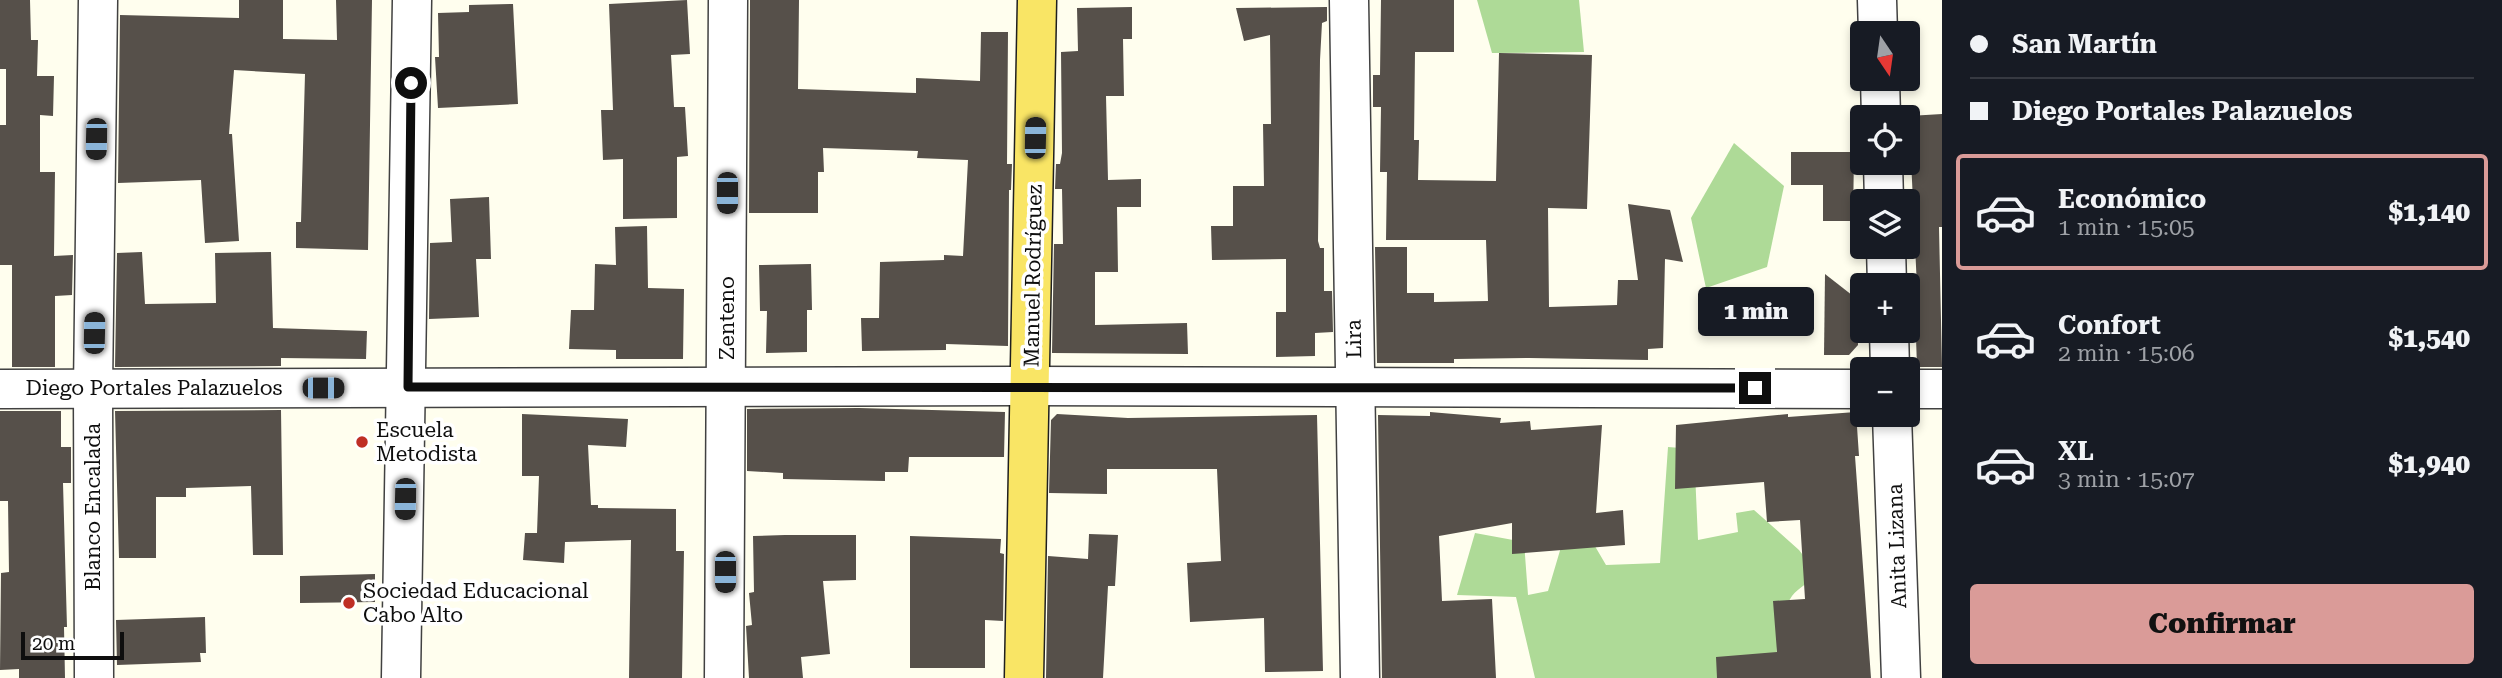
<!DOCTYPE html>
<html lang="es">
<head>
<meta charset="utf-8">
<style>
  body { margin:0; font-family:"Roboto Serif",serif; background:#20242c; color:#f1f3f6; height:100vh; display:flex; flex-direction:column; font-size:26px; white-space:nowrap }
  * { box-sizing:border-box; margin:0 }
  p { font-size:23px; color:#9ea1a6 }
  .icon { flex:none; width:38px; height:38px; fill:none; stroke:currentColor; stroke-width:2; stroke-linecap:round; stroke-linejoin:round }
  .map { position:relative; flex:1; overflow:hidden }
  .sheet { display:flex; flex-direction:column; background:#171b24; width:560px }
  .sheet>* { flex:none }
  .banner { display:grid; align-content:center; height:154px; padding:0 28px; background:#171b24 }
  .needle { width:46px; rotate:167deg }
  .controls { position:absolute; left:1850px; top:21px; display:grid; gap:14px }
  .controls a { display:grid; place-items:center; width:70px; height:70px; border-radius:7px; background:#171b24; box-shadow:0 4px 10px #0003; font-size:35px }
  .scale { position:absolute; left:21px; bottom:18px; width:103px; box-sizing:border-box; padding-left:7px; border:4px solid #0e0e0e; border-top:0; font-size:19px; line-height:24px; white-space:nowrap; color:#0e0e0e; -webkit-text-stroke:5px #fff; paint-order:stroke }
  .end { position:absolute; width:32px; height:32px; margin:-16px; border:9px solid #0e0e0e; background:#fff; box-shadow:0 0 0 4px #fff }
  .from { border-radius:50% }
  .bubble { position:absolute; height:49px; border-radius:7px; background:#171b24; box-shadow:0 4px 10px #0003; font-size:23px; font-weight:800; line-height:49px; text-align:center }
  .car { position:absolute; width:21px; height:42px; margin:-21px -10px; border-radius:9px; box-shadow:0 0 5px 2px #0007; background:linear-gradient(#222 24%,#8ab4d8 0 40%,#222 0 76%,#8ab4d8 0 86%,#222 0) }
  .banner b { display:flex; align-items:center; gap:24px; height:66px; font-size:26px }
  .banner b+b { border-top:2px solid #363941 }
  .banner i { width:18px; height:18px; background:#f1f3f6 }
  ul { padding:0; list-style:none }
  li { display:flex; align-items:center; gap:21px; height:116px; margin:0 14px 10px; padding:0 14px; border:4px solid transparent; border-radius:7px }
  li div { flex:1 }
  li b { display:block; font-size:26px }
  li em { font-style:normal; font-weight:800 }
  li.active { border-color:#da9b98 }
  li>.icon { width:63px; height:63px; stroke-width:1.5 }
  .cta { display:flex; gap:14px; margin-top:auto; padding:14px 28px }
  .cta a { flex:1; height:80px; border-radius:7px; background:#da9b98; color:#111; font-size:28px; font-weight:800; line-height:80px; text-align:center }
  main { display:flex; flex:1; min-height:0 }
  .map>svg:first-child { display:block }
  .forest { fill:#aeda97 }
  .building { fill:#56504a }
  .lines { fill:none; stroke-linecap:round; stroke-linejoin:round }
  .minor-casing { stroke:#414141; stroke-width:41 }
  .major-casing { stroke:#1f1f1f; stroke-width:41 }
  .minor { stroke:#fff; stroke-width:38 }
  .major { stroke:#f9e565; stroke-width:38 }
  .route { stroke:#0e0e0e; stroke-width:9 }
  .poi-dot { fill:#bf2f25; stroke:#fff; stroke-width:2.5 }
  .labels { text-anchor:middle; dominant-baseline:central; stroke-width:7; stroke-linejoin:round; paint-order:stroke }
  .street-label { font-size:21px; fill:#0e0e0e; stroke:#fff }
  .poi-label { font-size:21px; fill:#0e0e0e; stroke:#fff; text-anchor:start }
</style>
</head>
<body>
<main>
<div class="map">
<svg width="1942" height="678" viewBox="0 0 1942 678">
  <rect width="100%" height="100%" fill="#fffeee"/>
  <g class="forest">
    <polygon points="1477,0 1579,0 1584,52 1492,53"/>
    <polygon points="1734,143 1784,186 1767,267 1706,288 1691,218"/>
    <path d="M 1668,447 L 1694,449 L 1698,540 L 1738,532 L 1736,513 L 1754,510 L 1799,550 L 1818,575 C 1811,581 1798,588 1792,596 C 1777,618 1774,653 1779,678 L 1535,678 L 1516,597 L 1457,595 L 1475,533 L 1524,542 L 1528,595 L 1548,591 L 1564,537 L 1589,536 L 1606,565 L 1660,563 Z"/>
  </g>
  <g class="building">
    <polygon points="0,0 30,0 31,40 38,40 37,76 54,76 53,116 40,115 40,172 55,172 54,256 73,255 72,295 55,296 55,367 12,367 12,265 0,265 0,125 6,125 6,69 0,69"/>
    <polygon points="239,0 283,0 283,39 337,40 336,0 372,0 368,250 296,248 296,222 301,222 305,74 234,70 229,134 232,134 239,241 205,243 201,180 118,183 120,15 239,18"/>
    <polygon points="687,0 690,54 671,55 674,107 685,107 688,156 677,157 677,218 623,219 623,159 603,160 601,110 613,110 609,4"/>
    <polygon points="750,0 799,0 798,89 916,93 916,78 980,81 981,32 1008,32 1007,164 1012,164 1011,190 1009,190 1008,346 946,344 946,350 862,351 861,318 879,318 880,262 944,260 944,255 963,256 968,160 917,158 918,151 823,148 824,172 818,172 818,213 749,213"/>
    <polygon points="1381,0 1454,0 1454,52 1415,52 1414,140 1419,140 1418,180 1496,181 1499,53 1592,55 1587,209 1548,208 1549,307 1617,305 1618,280 1638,280 1628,204 1670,210 1683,262 1665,259 1663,348 1648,349 1648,360 1529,358 1454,359 1454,363 1377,363 1375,247 1407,247 1407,293 1434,293 1434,302 1488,301 1486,240 1386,240 1387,172 1380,172 1381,107 1373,107 1373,75 1380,75"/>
    <polygon points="513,4 518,104 438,108 435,57 439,57 438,13 469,12 469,5"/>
    <polygon points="1132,7 1132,39 1123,39 1124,96 1106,96 1108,180 1141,179 1141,207 1117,207 1118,272 1095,272 1095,325 1187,323 1188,354 1052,353 1054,244 1063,244 1062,189 1055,189 1056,164 1060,164 1062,153 1061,52 1078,51 1077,8"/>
    <polygon points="1327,7 1327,21 1322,23 1320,60 1318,241 1320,248 1324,248 1324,291 1332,291 1333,332 1315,333 1315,356 1276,357 1276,312 1286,312 1286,259 1212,260 1211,226 1233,226 1233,186 1264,186 1263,124 1271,124 1270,35 1244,41 1236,8"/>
    <polygon points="1942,114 1942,227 1939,227 1942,367 1917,367 1915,309 1918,309 1909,116"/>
    <polygon points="1791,152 1854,152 1853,221 1823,221 1823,185 1791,185"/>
    <polygon points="489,197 491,259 476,259 479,317 429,319 430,243 452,242 450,199"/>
    <polygon points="647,226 648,288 684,289 683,359 616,359 616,350 569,349 571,310 594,310 595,264 616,265 615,227"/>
    <polygon points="142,252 145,304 216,303 215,253 271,252 273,328 367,331 366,359 281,358 281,366 115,367 117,253"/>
    <polygon points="811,264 812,310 807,310 807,352 766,353 767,311 760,311 759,265"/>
    <polygon points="1825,274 1857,299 1858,345 1849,355 1824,355"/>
    <polygon points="859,408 1005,412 1004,457 909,457 908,472 885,472 885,481 783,479 783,473 747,471 747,409"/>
    <polygon points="281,410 283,555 253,555 251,486 186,488 186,497 156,497 156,558 119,558 115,411"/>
    <polygon points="0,411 61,411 61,447 71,447 71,483 63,483 67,627 64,627 65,678 19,678 19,669 0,670 1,573 9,572 8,501 0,501"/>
    <polygon points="1430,412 1501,418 1500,423 1530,421 1531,430 1602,425 1596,513 1623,510 1625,545 1512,554 1512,523 1439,536 1442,601 1492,599 1496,678 1382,678 1378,415 1430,416"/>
    <polygon points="1856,412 1859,456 1855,456 1871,678 1717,678 1716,657 1777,652 1773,601 1805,599 1800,520 1767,522 1764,482 1675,489 1676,425 1788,414 1788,417"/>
    <polygon points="522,414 628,419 626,447 588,445 591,505 598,505 598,508 676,509 676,551 684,551 682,678 629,678 631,540 565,542 564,563 523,560 525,533 537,533 539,476 522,476"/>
    <polygon points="1057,414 1128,418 1317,415 1323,671 1265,672 1264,618 1190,622 1187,563 1221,561 1217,469 1107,469 1107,494 1049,493 1051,420"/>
    <polygon points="1089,534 1118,535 1115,586 1108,586 1103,678 1046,678 1048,556 1088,559"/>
    <polygon points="785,535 856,535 856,580 823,581 830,654 801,657 803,678 749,678 746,626 752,625 749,593 754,592 753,536"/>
    <polygon points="910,536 1001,539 1000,553 1004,554 1003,621 985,620 985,668 910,668"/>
    <polygon points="375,574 375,602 300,603 300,576"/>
    <polygon points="205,617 206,653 200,653 201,662 117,665 116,620"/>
  </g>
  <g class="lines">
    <defs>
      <g id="minor">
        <polyline points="1349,0 1360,678"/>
        <polyline points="1877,0 1878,33"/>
        <polyline points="1880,79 1881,117"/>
        <polyline points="1883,163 1884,201"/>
        <polyline points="1886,247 1887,285"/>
        <polyline points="1889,331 1890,369"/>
        <polyline points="0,389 1031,386 1862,389"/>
        <polyline points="1908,389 1942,389"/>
        <polyline points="1892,415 1901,678"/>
        <polyline points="94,678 93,389 98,0"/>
        <polyline points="401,678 412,0"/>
        <polyline points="724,678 728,0"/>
      </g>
      <polyline id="major" points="1024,678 1037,0"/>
    </defs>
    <use href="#minor" class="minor-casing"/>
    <use href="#major" class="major-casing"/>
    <use href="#minor" class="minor"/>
    <use href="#major" class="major"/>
  </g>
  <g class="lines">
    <polyline class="route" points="411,83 408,387 1755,388"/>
  </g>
  <g class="poi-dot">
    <circle cx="362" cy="442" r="7"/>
    <circle cx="349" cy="603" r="7"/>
  </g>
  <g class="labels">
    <g class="street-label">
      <text transform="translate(1033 276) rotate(-89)">Manuel Rodríguez</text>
      <text transform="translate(727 318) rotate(-90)">Zenteno</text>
      <text transform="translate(1354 339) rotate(-91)">Lira</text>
      <text x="154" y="388">Diego Portales Palazuelos</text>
      <text transform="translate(93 507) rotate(-90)">Blanco Encalada</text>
      <text transform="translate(1897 546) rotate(-92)">Anita Lizana</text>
    </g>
    <g class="poi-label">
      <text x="376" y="430">Escuela<tspan x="376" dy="24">Metodista</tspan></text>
      <text x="363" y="591">Sociedad Educacional<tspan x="363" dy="24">Cabo Alto</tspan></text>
    </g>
  </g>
</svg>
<div class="controls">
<a><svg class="needle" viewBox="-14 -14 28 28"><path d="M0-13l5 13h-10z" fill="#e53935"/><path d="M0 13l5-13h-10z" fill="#9ea1a6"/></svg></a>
<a><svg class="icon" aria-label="locate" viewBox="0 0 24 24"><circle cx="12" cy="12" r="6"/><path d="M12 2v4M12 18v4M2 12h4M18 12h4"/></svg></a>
<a><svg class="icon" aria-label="layers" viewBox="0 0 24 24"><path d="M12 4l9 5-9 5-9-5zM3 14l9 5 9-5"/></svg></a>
<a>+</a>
<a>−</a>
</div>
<div class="scale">20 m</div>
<i class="end from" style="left:411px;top:83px"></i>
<i class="end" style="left:1755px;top:388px"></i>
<div class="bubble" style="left:1698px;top:287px;width:116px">1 min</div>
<i class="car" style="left:1035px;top:138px;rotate:1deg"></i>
<i class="car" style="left:96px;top:139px;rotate:181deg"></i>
<i class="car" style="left:727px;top:193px;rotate:180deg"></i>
<i class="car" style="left:94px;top:333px;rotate:1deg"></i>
<i class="car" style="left:323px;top:388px;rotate:90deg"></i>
<i class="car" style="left:405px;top:499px;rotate:181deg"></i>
<i class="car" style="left:725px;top:572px;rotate:180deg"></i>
</div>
<section class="sheet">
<div class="banner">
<b><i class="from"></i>San Martín</b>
<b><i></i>Diego Portales Palazuelos</b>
</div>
<ul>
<li class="active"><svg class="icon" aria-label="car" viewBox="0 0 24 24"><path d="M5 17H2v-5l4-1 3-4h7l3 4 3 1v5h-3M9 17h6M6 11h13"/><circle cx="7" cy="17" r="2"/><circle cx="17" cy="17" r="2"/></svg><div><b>Económico</b><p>1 min · 15:05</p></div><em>$1,140</em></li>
<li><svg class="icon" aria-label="car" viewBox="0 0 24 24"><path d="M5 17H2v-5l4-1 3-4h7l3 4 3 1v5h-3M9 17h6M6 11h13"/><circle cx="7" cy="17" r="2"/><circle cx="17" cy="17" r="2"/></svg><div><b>Confort</b><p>2 min · 15:06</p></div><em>$1,540</em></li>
<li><svg class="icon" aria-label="car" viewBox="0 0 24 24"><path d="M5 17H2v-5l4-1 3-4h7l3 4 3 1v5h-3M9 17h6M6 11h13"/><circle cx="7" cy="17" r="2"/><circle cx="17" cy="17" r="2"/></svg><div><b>XL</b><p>3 min · 15:07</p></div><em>$1,940</em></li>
</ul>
<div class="cta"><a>Confirmar</a></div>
</section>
</main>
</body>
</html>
